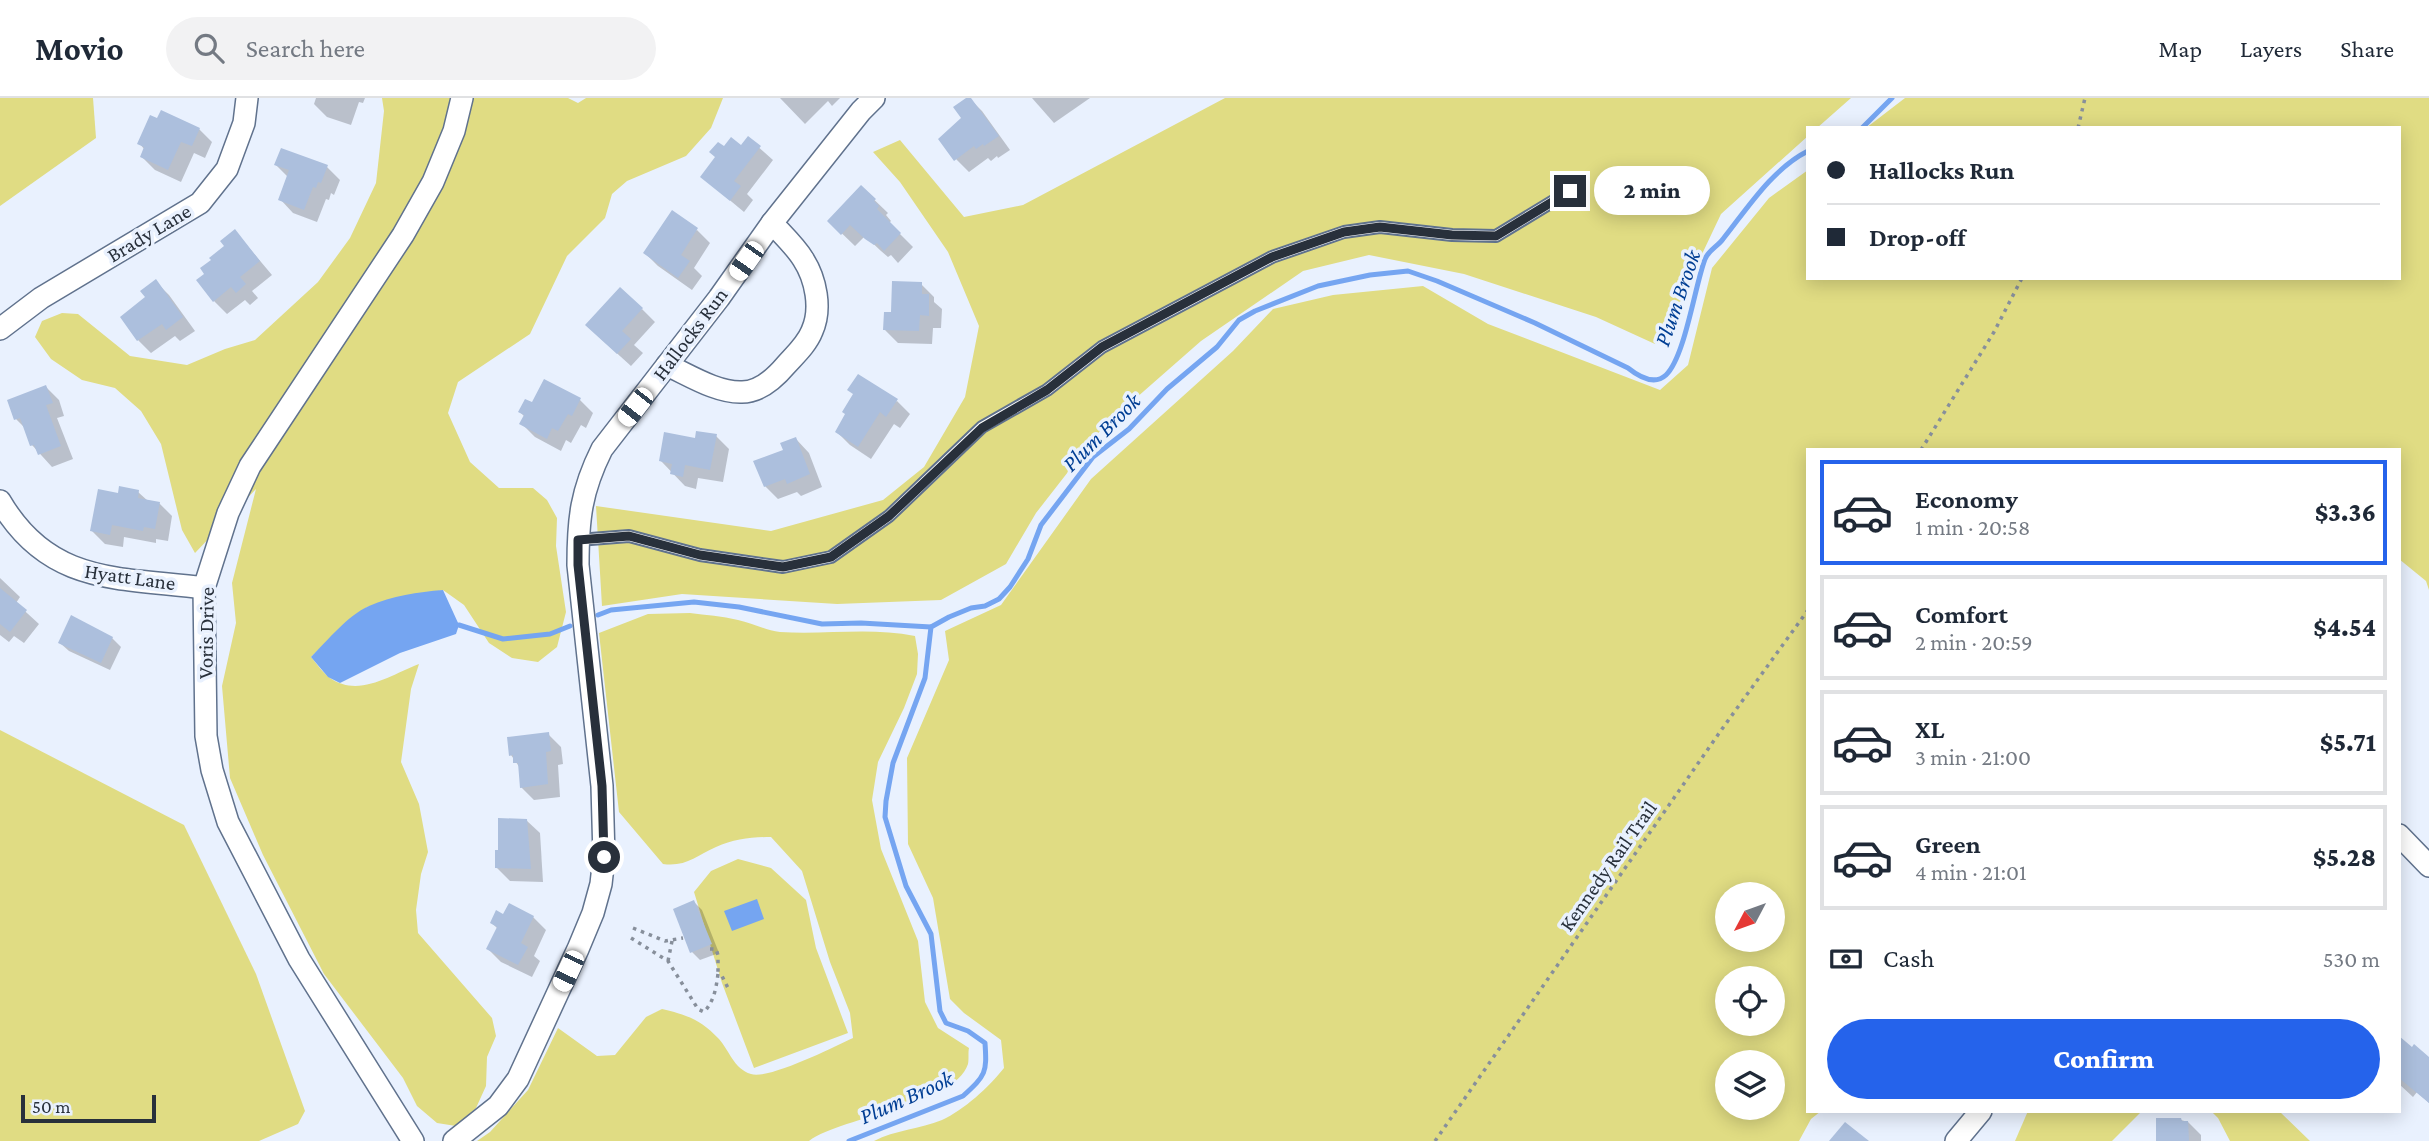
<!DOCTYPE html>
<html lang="en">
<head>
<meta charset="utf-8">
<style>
  body { margin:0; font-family:"Crimson Pro",serif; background:#f2f2f3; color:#1f2937; height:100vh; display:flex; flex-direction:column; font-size:26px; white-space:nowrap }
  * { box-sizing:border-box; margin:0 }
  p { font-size:23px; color:#747a83 }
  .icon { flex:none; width:38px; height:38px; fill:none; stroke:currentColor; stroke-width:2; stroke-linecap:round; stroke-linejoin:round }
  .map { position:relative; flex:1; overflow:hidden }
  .details { position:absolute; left:1806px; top:350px; width:595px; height:665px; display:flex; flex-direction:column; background:#fff; border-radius:0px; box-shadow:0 4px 18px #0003 }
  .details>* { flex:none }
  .top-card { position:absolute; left:1806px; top:28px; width:595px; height:154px; border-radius:0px; box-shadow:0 4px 18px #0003; display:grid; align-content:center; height:154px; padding:0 21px; background:#fff }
  .needle { width:46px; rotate:229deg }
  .buttons { position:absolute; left:1715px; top:784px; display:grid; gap:14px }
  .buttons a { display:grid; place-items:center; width:70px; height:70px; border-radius:50%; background:#fff; box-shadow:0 4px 18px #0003; font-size:35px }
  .scale { position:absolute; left:21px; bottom:18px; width:135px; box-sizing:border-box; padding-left:7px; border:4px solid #28303b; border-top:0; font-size:19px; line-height:24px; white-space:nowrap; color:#28303b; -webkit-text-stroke:5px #e9f1fe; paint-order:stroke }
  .end { position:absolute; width:32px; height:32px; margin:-16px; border:9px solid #28303b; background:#fff; box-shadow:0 0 0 4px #fff }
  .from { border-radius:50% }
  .bubble { position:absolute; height:49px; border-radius:24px; background:#fff; box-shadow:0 4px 18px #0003; font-size:23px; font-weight:800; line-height:49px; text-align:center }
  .car { position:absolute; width:21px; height:42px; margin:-21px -10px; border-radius:9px; box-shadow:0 0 5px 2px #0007; background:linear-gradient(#fff 24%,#345 0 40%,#fff 0 76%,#345 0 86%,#fff 0) }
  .top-card b { display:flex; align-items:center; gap:24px; height:66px; font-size:26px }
  .top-card b+b { border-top:2px solid #e0e1e3 }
  .top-card i { width:18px; height:18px; background:#1f2937 }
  ul { padding:12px 0 0; list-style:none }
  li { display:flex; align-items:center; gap:21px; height:105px; margin:0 14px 10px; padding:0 7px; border:4px solid #e0e1e3; border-radius:0px }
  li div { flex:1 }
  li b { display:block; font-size:26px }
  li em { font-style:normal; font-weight:800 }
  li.on { border-color:#2563eb }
  li>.icon { width:63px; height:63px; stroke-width:1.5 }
  .pay { display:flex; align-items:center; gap:18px; height:77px; padding:0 21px; font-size:26px }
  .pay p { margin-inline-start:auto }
  .primary-button { display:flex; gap:14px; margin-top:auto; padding:14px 21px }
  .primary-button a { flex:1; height:80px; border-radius:42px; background:#2563eb; color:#fff; font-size:28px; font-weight:800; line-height:80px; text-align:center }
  header { display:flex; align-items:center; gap:42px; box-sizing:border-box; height:98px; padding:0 35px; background:#fff; border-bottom:2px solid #e0e1e3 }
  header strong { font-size:33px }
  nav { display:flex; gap:38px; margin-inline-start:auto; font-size:24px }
  .search { width:490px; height:63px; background:#f2f2f3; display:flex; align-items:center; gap:18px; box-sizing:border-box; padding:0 24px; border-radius:38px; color:#747a83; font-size:26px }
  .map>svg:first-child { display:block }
  .green { fill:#e0dc83; fill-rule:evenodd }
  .water { fill:#75a5f1 }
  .shadow { fill:#0003 }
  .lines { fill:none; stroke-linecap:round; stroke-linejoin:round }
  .stream { stroke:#75a5f1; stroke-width:5 }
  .building { fill:#acbfdd }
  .service-casing { stroke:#60728d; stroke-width:14 }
  .minor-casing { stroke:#60728d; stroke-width:24 }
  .path { stroke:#878f9b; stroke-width:3.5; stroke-dasharray:3.5 5; stroke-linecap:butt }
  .service { stroke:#fff; stroke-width:10 }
  .minor { stroke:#fff; stroke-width:21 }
  .route { stroke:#28303b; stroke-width:9 }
  .labels { text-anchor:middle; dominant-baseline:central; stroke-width:7; stroke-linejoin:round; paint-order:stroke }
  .street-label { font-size:21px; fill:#28303b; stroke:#e9f1fe }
  .water-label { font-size:23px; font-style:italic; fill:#003e94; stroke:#e9f1fe }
</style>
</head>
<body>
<header>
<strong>Movio</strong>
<div class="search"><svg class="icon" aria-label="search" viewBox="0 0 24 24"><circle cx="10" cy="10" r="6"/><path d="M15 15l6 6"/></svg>Search here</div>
<nav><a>Map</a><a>Layers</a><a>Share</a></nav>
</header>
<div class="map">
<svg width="2429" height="1043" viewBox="0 0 2429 1043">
  <rect width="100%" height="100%" fill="#e9f1fe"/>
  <g class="green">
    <polygon points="0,0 93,0 96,40 0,108"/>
    <path d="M 382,0 L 568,0 L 578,5 L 586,0 L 723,0 L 711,30 L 686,58 L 627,83 L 612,96 L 605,120 L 567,158 L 530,236 L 458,284 L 448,315 L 470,364 L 499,390 L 533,390 L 547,402 L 557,420 L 556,448 L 566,514 L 557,549 L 538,564 L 512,560 L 489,545 L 464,507 L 443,492 L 367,509 L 346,525 L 311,559 C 317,566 323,575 330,580 C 359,600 390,577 419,566 L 411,591 L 401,664 L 419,706 L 428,754 L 421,776 L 416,812 L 418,835 L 492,920 L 496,938 L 487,959 L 486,988 L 476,1010 L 456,1028 L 437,1025 L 417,1008 L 403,980 L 324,876 L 263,757 L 230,680 L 222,588 L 236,525 L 232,485 L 256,391 L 195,455 L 182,432 L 161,346 L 141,313 L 115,290 L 82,282 L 51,261 L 35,239 L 42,223 L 62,215 L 78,216 L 130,258 L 187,267 L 225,251 L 255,242 L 318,184 L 350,140 L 376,85 L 384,13 Z"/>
    <polygon points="1225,0 1851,0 1817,30 1808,30 1808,38 1721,116 1694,173 1676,232 1655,246 1596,219 1464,176 1369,157 1303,173 1201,243 1103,329 1036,415 1006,466 941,502 837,506 682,496 602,508 596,408 771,433 883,402 924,369 965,299 979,228 948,154 900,84 873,54 900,42 964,119 1023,107"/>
    <path d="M 1905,0 L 2429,0 L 2429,492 L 2426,483 L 2399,461 L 2399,352 L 1808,352 L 1808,1013 L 1821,1013 L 1811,1021 L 1799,1043 L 874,1043 C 895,1032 920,1031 942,1022 C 964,1012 989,989 1004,970 L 1001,942 L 964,915 L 950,901 L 933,800 L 908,746 L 907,660 L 949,562 L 945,533 L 1001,507 L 1091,381 L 1233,253 L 1273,211 L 1333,197 L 1423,188 L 1488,226 L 1660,292 L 1688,267 L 1712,170 L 1769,100 L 1808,72 L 1808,180 L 2399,180 L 2399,30 L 1866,30 ZM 1727,796 L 1773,796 L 1773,842 L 1727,842 ZM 1727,880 L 1773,880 L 1773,926 L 1727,926 ZM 1727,964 L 1773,964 L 1773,1010 L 1727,1010 Z"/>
    <path d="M 690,515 C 706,517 722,518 738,522 C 752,525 765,532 780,534 C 825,537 870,529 915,538 L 918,556 L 917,576 L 904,610 L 878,664 L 872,702 L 881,751 L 918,843 L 925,904 L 938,930 L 969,950 C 968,954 969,961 968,966 C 953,1009 845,1017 809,1043 L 477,1043 L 490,1034 L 528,992 L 558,930 L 597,958 L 615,957 L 646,919 L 662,911 C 687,917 700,921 719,941 C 729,952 734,971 751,976 C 768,982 834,949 853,940 L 850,915 L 830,864 L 802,773 L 771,739 C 752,739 734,741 716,749 C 696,758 686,769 663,766 L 619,714 L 599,535 L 648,516 Z"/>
    <polygon points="0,632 184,727 256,876 305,1013 298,1026 259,1043 0,1043"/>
    <polygon points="738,761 771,770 806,802 816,850 848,935 754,970 722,885 694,794 711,773"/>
    <polygon points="2028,1013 2142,1013 2112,1043 2015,1043"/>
    <polygon points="2211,1013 2279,1013 2310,1043 2230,1043 2218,1020"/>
  </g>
  <g class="water">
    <path d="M 443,492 L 459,527 L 456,536 L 400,555 L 340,585 L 328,579 L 311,559 C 328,542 347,518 369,508 C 392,498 418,494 443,492 Z"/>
    <polygon points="757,801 764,821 732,833 724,813"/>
  </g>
  <g class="shadow">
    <polygon points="316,0 365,0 363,5 359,4 351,27 327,19 314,6"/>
    <polygon points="780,0 840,0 832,8 828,3 805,26"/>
    <polygon points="969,0 982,13 1010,52 998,60 997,58 991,63 988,60 969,74 956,61"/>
    <polygon points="1032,0 1090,0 1054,25"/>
    <polygon points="199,31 212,44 205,60 194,55 181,84 155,72 142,59 145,52 139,45"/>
    <polygon points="748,40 773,62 747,96 753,102 744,114 702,79 725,51 741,49"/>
    <polygon points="276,67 327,69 340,82 334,97 331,95 329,102 326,101 317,124 293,115 280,101 288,79"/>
    <polygon points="861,89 888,115 886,117 891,123 889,125 913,149 898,165 891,157 888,159 881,153 865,138 855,148 829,123"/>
    <polygon points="697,132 710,145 694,170 702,178 692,192 658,168 645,155"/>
    <polygon points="235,133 272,177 252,193 258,200 250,207 245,202 227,216 214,203 207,176"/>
    <polygon points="156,184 169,197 195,233 180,243 175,238 151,255 138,242 122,220 147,199"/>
    <polygon points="921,186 934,199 934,204 942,211 941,230 933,230 932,246 898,245 885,232 893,215"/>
    <polygon points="642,211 655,224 634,247 643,255 631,268 600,240"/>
    <polygon points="545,283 580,302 593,315 586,330 581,327 571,345 566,342 561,353 535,339 522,326 525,319 520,314 532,307"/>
    <polygon points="46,289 59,302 64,318 57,320 73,361 52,369 32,347 25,330 16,321"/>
    <polygon points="897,303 910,316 900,330 894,326 871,361 850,347 837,334"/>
    <polygon points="716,338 729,351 723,384 698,380 696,391 685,388 661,363 697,342"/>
    <polygon points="796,341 809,355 822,389 801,398 797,394 778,401 765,388 785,353"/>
    <polygon points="138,394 148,403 159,405 172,418 168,443 156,441 156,445 124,439 123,449 105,446 92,433 120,397"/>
    <polygon points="0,480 20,499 16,505 39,526 24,545 14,538 9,544 0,537"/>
    <polygon points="90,530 112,540 121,549 110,572 69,553 60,545"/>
    <polygon points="548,636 561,649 563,666 558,667 560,699 534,702 521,689 520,670 511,657"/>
    <polygon points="526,722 540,735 543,784 510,783 497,770"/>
    <polygon points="694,804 702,812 719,855 700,862 692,854"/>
    <polygon points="504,818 533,819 546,832 534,858 540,863 532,879 501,864 488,851 498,831 492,825"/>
    <polygon points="2399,946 2429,965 2429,1005 2417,994 2413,999 2399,986"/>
    <polygon points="2181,1022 2188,1024 2201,1037 2201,1043 2158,1043"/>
  </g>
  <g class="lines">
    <g class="stream">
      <polyline points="1862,30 1892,0"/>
      <polyline points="598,517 611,512 694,504 739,509 822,526 861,525 931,529"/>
      <polyline points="459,527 503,541 550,536 570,528"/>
      <path d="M 849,1043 L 963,998 C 986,977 987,975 985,945 L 968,933 L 946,925 L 940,913 L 931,836 L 906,788 L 885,719 L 886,703 L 893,665 L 925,580 L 931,529 L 949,519 L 971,510 L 985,508 L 999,501 L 1010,489 L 1028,461 L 1041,427 L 1093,359 L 1129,331 L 1167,291 L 1217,249 L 1239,222 L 1255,213 L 1318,188 L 1370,177 L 1408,173 L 1437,183 L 1535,225 L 1628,270 C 1638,278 1654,288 1666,277 C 1685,259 1695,187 1705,161 C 1708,153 1718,148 1723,141 C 1747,111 1772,71 1808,53"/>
    </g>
  </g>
  <g class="building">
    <polygon points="966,0 971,0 999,38 984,48 983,46 976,51 974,48 954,63 938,41 961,20 953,9"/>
    <polygon points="161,12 200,30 192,48 181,44 168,72 140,59 144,49 137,46 150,17 157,20"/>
    <polygon points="748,38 761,48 734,83 741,88 730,103 700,79 715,59 709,54 718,44 724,48 731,39 741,47"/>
    <polygon points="281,50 328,67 321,85 318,84 316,90 313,89 304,112 278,102 289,72 274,67"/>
    <polygon points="861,87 876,101 874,103 879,108 877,111 901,135 884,153 877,145 874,147 865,141 850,127 841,137 827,123"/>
    <polygon points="672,112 698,130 681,157 690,163 678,180 643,155"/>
    <polygon points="235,131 260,163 240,179 246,186 236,195 231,189 213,204 196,182 204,176 200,170 211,162 209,160 224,148 220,143"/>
    <polygon points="156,181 183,219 166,232 162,226 137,243 120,219 145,199 140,193"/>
    <polygon points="892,183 922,184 922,196 929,196 929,218 920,217 919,233 883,232 884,214 891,214"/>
    <polygon points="620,189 643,210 622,233 631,241 617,256 585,227"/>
    <polygon points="858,276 898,301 886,319 880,314 858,349 835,334 845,316 842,314 853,296 847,292"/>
    <polygon points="544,281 581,300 572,318 568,316 558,333 552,330 547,341 519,326 524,317 518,314 525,301 532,304"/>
    <polygon points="46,287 53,305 46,307 61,348 38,357 34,347 30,348 20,320 14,322 7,302"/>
    <polygon points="696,333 717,336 710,372 685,367 683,379 670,376 672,366 659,363 664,334 695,340"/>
    <polygon points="796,339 810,376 787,386 785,381 764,389 753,363 783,352 780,345"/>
    <polygon points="119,388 139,392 138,400 160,404 155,431 144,429 143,433 112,427 110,437 90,433 98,391 118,395"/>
    <polygon points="0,490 27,512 10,534 0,526"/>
    <polygon points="71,517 113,539 101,565 58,545"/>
    <polygon points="549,634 551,653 546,654 548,686 520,690 518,665 513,665 513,657 509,658 507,639"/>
    <polygon points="498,720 527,721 531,771 495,770 495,752 498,752"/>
    <polygon points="694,802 712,846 690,855 673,811"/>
    <polygon points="509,805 534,818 521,845 528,849 518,867 486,851 497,829 490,825 496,812 503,816"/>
    <polygon points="2399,938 2412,949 2414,946 2429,959 2429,1005 2399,980"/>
    <polygon points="2156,1020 2181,1020 2182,1023 2188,1023 2189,1043 2156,1043"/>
    <polygon points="1845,1024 1869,1043 1829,1043"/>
  </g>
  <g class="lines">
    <defs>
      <polyline id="service" points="578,442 629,438 700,457 783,469 831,459 889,418 982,329 1047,292 1102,249 1272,159 1344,134 1380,129 1452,137 1496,138 1570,93"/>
      <g id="minor">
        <polyline points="0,231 41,200 200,105 227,71 244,25 247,0"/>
        <path d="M 667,267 C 689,277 717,295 742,294 C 760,294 775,280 786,267 C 795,257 807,246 812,233 C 822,211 816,181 803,161 C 795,148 782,136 772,125"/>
        <path d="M 0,403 C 49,487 118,479 204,490"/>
        <polyline points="2399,737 2429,768"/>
        <polyline points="413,1043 299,861 228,724 212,672 206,638 204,490 228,415 250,368 403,137 433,84 454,33 462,0"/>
        <path d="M 454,1043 L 498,1008 L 518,981 L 578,851 L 593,815 L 601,786 L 604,759 L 602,688 L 578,467 C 578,421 581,393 602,351 L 719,200 L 772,125 L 861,13 L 874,0"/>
        <polyline points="1956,1043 1981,1013"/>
      </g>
    </defs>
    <use href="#service" class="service-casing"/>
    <use href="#minor" class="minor-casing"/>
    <g class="path">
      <polyline points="2078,30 2085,0"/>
      <polyline points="1921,352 1994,234 2022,180"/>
      <polyline points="633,830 665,843 683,840"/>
      <path d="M 631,840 L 668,863 L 698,911 L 704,914 C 714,903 716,891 718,876 L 722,878 L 728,890"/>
      <polyline points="710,851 716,851 718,857 718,876"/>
      <polyline points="668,863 672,843"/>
      <polyline points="1435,1043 1722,631 1808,512"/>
    </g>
    <use href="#service" class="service"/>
    <use href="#minor" class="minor"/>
  </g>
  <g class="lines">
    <polyline class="route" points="604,759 602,688 578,467 578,442 629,438 700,457 783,469 831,459 889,418 982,330 1047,292 1102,249 1272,159 1344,134 1380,129 1452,137 1496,138 1570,93"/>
  </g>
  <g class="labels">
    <g class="street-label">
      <text transform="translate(149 135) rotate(-31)">Brady Lane</text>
      <text transform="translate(690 236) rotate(-53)">Hallocks Run</text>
      <text transform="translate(130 479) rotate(8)">Hyatt Lane</text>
      <text transform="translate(206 535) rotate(-89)">Voris Drive</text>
      <text transform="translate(1608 768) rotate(-55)">Kennedy Rail Trail</text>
    </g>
    <g class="water-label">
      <text transform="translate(1677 200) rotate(-71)">Plum Brook</text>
      <text transform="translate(1101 334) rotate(-45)">Plum Brook</text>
      <text transform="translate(906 999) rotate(-24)">Plum Brook</text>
    </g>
  </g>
</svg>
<div class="buttons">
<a><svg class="needle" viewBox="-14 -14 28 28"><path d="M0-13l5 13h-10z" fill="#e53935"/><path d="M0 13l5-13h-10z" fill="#747a83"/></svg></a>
<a><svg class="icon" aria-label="locate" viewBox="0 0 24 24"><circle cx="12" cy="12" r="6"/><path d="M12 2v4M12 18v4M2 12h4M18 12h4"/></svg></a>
<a><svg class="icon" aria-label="layers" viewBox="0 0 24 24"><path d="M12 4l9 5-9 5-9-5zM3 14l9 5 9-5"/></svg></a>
</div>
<div class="scale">50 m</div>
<i class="end from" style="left:604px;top:759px"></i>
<i class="end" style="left:1570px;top:93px"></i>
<div class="bubble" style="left:1594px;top:68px;width:116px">2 min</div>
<i class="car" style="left:746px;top:163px;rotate:215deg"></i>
<i class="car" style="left:635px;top:309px;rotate:218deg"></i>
<i class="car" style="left:568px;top:873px;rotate:205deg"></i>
<div class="top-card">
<b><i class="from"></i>Hallocks Run</b>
<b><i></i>Drop-off</b>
</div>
<section class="details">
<ul>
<li class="on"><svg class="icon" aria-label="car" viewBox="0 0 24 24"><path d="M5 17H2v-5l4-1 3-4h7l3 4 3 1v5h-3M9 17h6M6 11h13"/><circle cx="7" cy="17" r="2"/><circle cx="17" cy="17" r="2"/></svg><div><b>Economy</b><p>1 min · 20:58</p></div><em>$3.36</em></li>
<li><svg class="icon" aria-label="car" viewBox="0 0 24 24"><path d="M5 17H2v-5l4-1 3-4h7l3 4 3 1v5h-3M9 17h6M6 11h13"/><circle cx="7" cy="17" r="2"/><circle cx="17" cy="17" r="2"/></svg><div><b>Comfort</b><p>2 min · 20:59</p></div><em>$4.54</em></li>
<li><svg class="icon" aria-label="car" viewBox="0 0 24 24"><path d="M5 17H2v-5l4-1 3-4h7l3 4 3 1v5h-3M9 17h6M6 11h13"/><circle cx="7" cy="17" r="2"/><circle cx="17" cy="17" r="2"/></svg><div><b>XL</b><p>3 min · 21:00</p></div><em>$5.71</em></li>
<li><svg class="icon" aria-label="car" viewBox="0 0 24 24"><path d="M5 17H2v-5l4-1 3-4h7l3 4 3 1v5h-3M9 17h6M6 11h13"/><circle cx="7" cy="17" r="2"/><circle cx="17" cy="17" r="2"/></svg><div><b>Green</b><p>4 min · 21:01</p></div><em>$5.28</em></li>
</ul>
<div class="pay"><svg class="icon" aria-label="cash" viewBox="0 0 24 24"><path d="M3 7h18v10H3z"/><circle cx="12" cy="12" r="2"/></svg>Cash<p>530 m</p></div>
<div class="primary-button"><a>Confirm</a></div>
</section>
</div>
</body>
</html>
